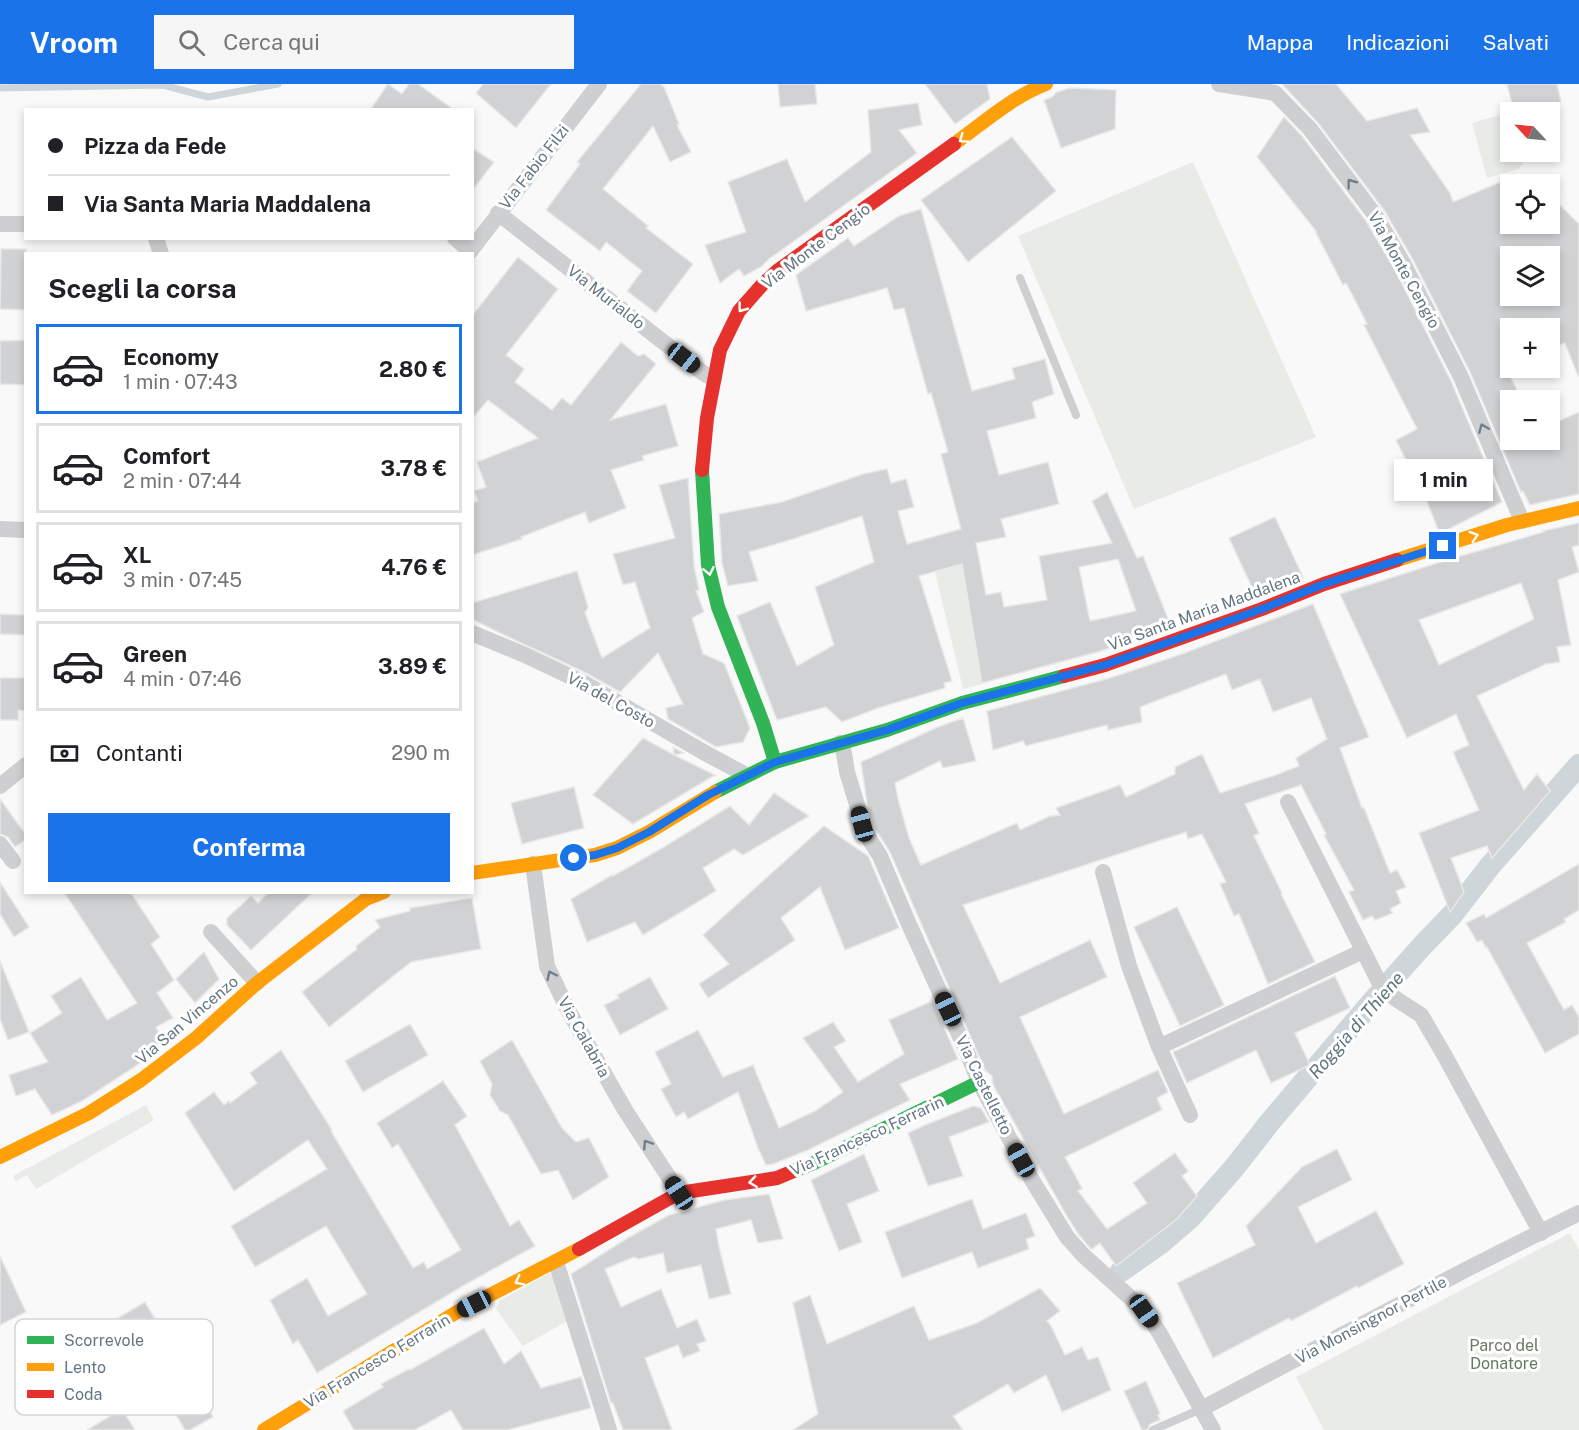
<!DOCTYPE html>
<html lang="it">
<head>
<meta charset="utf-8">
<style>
  body { margin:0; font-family:"Public Sans",sans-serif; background:#f6f6f6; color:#202124; height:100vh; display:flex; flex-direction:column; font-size:22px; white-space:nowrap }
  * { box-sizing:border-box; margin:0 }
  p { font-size:20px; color:#757577 }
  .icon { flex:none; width:33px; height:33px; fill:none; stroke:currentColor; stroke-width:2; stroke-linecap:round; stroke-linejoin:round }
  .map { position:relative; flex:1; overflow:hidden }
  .details { position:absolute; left:24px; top:168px; width:450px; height:642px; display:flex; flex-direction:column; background:#fff; border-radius:0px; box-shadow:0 3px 9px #0003 }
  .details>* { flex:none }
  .banner { position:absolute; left:24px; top:24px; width:450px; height:132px; border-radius:0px; box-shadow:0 3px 9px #0003; display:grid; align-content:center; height:132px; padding:0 24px; background:#fff }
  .needle { width:39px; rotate:296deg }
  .fabs { position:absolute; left:1500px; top:18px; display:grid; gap:12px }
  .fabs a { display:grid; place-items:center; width:60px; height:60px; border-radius:0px; background:#fff; box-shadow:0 3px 9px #0003; font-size:30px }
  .end { position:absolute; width:27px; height:27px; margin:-14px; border:8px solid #1a73e8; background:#fff; box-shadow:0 0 0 3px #fff }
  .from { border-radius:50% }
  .bubble { position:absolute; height:42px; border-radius:0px; background:#fff; box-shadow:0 3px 9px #0003; font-size:20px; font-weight:700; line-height:42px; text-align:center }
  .car { position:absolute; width:18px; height:36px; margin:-18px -9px; border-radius:8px; box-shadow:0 0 4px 2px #0007; background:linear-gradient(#222 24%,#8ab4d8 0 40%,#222 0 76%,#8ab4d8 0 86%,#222 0) }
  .banner b { display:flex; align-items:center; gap:21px; height:57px; font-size:22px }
  .banner b+b { border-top:2px solid #e0e0e0 }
  .banner i { width:15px; height:15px; background:#202124 }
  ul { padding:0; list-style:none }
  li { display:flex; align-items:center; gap:18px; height:90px; margin:0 12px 9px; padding:0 12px; border:3px solid #e0e0e0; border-radius:0px }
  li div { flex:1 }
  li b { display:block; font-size:22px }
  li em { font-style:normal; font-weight:700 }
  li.active { border-color:#1a73e8 }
  li>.icon { width:54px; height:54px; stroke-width:1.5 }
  h2 { padding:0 24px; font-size:27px; line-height:72px }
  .pay { display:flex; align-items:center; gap:15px; height:66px; padding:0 24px; font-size:22px }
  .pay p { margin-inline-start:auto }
  .cta { display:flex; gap:12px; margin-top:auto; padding:12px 24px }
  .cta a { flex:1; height:69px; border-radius:0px; background:#1a73e8; color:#fff; font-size:24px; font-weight:700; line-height:69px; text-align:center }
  header { display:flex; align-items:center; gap:36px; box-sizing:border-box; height:84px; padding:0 30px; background:#1a73e8; color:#fff }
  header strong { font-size:28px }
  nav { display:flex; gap:33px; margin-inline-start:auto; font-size:21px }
  .search { width:420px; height:54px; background:#f6f6f6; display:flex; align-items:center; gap:15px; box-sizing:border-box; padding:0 21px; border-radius:0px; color:#757577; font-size:22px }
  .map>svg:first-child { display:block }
  .green { fill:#e8ebe6 }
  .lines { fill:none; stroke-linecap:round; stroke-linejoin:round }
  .stream { stroke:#ced6d9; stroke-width:7 }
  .canal { stroke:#ced6d9; stroke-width:22 }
  .building { fill:#d0d2d3; stroke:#e8e8e8; stroke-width:1.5; fill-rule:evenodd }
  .lane { stroke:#cecfd0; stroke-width:8 }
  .street { stroke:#cecfd0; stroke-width:16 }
  .fast { stroke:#30b455; stroke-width:14 }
  .slow { stroke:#ff9f0a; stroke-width:14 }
  .jam { stroke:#e5322d; stroke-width:14 }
  .oneway { stroke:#fff }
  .oneway2 { stroke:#707f8b }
  .route { stroke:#1a73e8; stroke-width:8 }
  .labels { text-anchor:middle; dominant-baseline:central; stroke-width:6; stroke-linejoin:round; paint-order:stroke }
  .street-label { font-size:16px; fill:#657683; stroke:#fff }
  .park-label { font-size:16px; fill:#687a64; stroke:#fff }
  .water-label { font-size:18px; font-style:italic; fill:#60757c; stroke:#fff }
  .key { fill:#fff; stroke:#d1d6da; stroke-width:1.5 }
  .key-label { font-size:16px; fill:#657683 }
</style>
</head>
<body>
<header>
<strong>Vroom</strong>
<div class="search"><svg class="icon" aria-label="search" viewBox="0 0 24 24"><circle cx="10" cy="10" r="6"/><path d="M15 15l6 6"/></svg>Cerca qui</div>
<nav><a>Mappa</a><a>Indicazioni</a><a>Salvati</a></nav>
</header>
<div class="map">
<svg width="1579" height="1346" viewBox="0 0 1579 1346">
  <rect width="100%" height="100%" fill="#f9f9f9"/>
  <g class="green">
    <polygon points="1499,31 1509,71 1524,77 1519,85 1487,94 1472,39"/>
    <polygon points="1193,78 1316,353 1134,425 1018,152"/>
    <polygon points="962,480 982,600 963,605 935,488"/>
    <polygon points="146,1021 154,1036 36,1105 27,1091 16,1097 13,1092"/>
    <polygon points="1570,1149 1579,1166 1579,1346 1324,1346 1296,1293"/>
    <polygon points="550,1189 560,1201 569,1236 523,1262 496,1225 499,1217"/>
  </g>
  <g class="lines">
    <polyline class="stream" points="0,4 163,1 208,13 278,0"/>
    <polyline class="canal" points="1121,1187 1161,1159 1190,1134 1234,1084 1270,1038 1372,918 1422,862 1452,831 1490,782 1579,681"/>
  </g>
  <g class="building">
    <polygon points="388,0 402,10 409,0 418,0 454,26 370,26"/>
    <polygon points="483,0 551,0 516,44 476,9"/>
    <polygon points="641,0 660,0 664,3 679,40 677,41 691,68 670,78 653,42 603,105 648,142 646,144 693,180 656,229 627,207 642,187 606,158 600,167 546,126 580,80 577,78"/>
    <polygon points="778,0 815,0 817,20 780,23"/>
    <polygon points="925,0 987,0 990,15 955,40"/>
    <path d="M 1282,0 L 1336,0 L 1367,37 L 1417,24 L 1430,48 L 1410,51 L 1450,109 L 1453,118 L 1510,94 L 1510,140 L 1550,140 L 1550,111 L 1579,140 L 1579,291 L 1578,292 L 1565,259 L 1550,265 L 1550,244 L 1510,244 L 1510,292 L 1519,310 L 1510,314 L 1510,356 L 1550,356 L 1550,341 L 1579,328 L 1579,410 L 1530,421 L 1523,407 L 1521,408 L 1470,288 L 1412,174 L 1384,126 L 1318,39 ZM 1510,172 L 1550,172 L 1550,212 L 1510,212 Z"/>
    <polygon points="1507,0 1557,0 1561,17 1558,21 1559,28 1514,28"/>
    <polygon points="1070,4 1116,6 1115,45 1061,64 1044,16 1052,13 1057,8"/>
    <polygon points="918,19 922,41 899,46 917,69 769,175 761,183 744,192 739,185 720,199 705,161 746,148 728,98 787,75 805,118 871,68 868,26"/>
    <polygon points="1284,33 1302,52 1366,137 1394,184 1451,297 1502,418 1449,445 1439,448 1418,395 1416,396 1396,356 1417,345 1364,241 1367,240 1354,214 1346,199 1343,201 1315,147 1316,147 1257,73"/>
    <polygon points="1012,53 1056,107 968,178 921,116"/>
    <polygon points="472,64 494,78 472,107"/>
    <path d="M 921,125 L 972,307 L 1015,295 L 1012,284 L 1045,275 L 1054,310 L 1032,318 L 1036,334 L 987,347 L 999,391 L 1048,378 L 1059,420 L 1001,435 L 1006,453 L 976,459 L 986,511 L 1001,508 L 1004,523 L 1047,516 L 1039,472 L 1112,459 L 1092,417 L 1107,408 L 1137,474 L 1143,472 L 1171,542 L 1101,567 L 982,599 L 962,480 L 919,492 L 952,597 L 944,599 L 945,604 L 878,624 L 842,638 L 826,623 L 777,636 L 737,532 L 770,518 L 797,582 L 834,561 L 815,503 L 874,478 L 862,432 L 793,455 L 749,468 L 758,497 L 728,502 L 722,479 L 719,430 L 782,418 L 863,390 L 887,385 L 891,399 L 906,395 L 914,423 L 898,427 L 907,460 L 961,445 L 941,370 L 948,368 L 931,309 L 928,310 L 904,224 L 894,226 L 887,204 L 806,227 L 796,191 L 848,154 L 854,162 L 899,132 ZM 1118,475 L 1136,527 L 1090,537 L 1079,483 Z"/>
    <polygon points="1,165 26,165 26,226 0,225"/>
    <polygon points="518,173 558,205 506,271 524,285 515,298 552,326 562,314 571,321 621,258 638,272 644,270 656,280 610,336 666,320 678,362 642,372 644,376 611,386 626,424 589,439 585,428 521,453 522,455 472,471 472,419 478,417 474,407 486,403 477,378 538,354 488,316 472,335 472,232"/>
    <polygon points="26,256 26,301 0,300 0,257"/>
    <polygon points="688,394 694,482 699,506 696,507 704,528 692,534 703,570 724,579 750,644 743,658 716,663 668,635 666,624 683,620 658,569 620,608 586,589 502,550 472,535 472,519 577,487 588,523 585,529 602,574 650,544 635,498 623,501 613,470 675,454 659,401"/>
    <polygon points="1275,433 1303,493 1256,512 1229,454"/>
    <path d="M 1579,439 L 1579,461 L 1572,463 L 1579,488 L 1558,496 L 1571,561 L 1557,563 L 1560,578 L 1546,580 L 1477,612 L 1524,706 L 1537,690 L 1550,707 L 1492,774 L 1487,762 L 1451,774 L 1464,808 L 1450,828 L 1419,749 L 1479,726 L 1453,668 L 1469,661 L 1456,630 L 1407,654 L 1340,510 L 1450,475 L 1544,448 L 1543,447 ZM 1521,499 L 1534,535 L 1439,581 L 1419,536 Z"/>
    <polygon points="1313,520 1369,653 1340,664 1362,724 1364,724 1390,789 1397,786 1406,803 1396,807 1401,819 1390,825 1393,829 1375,836 1372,832 1363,836 1349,808 1354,806 1324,751 1326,750 1301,701 1245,720 1259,749 1254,752 1282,809 1281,810 1315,878 1268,900 1239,830 1234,832 1220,800 1226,798 1202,750 1188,755 1186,748 963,821 1000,899 1090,856 1107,893 1020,933 1064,1030 1158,986 1168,1008 1157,1014 1162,1026 1065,1073 1082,1104 1078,1107 1107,1145 1147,1119 1133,1099 1175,1069 1188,1087 1182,1092 1197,1112 1177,1135 1116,1182 1100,1159 1092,1165 1090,1164 1079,1151 1068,1134 993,1001 992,992 985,986 890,768 876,746 867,719 861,678 938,643 963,634 976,677 943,684 940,677 895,699 898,715 909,754 921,781 1017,739 1020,746 1050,732 1060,731 1056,724 1120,701 1126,713 1175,690 1175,683 1202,670 1220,709 1273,692 1299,682 1296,674 1327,655 1311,614 1273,628 1260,595 1232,606 1226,590 1140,623 1142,638 1108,646 1107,641 1026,662 1023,657 993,666 987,627 1110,594 1182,570"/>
    <polygon points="0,530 26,531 26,551 0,550"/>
    <polygon points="0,594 26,594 26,627 18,626 18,636 0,636"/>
    <polygon points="643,654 674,671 673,663 684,669 674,671 715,691 633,740 593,711"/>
    <polygon points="574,703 584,744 522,760 511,719"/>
    <polygon points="774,709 809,732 743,771 734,765 703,784 716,807 643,851 635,838 587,858 571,815 612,791 613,792 664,763 730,722 749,741"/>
    <polygon points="0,715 26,751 26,755 15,763 8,753 0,750"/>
    <polygon points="824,742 868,772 899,844 845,866 820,803 781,834 795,856 708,914 699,900 729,880 703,851"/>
    <polygon points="1579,780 1579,826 1564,835 1566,838 1527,859 1564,926 1572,921 1579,933 1579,950 1545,969 1487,863 1486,864 1482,856 1477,858 1466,839 1484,830 1486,834"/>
    <polygon points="0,798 29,843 14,853 0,830"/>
    <polygon points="64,808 131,809 160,853 151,860 174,896 157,909 173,934 156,943 165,960 133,984 82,1017 52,1031 35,1005 16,1012 9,991 48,978 30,949 62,929 51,912 81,893 107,936 137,919"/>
    <polygon points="269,808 313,808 251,866 227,841 227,834 251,812 258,819"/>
    <polygon points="472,814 481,865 411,878 329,943 302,908 357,865 356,862 380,843 375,836 410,827 410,824"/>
    <polygon points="1177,823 1224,921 1180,942 1134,843"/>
    <polygon points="204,868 219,895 195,919 176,895"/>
    <polygon points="0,877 29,948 8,956 0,935"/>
    <polygon points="1335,892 1350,924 1295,949 1310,981 1271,999 1256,966 1187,999 1173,968"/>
    <polygon points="650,893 668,925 620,951 604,921 619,914 617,911"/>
    <polygon points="932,917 958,975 900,1000 910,1016 808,1066 773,1080 766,1081 758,1064 738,1008 688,1035 684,1028 676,1033 661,1005 671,1000 655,968 698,946 723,993 753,981 779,1044 815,1027 843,1008 803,954 833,938 846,957 834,963 858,998 904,970 889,936"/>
    <polygon points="410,940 428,971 363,1008 345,977"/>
    <polygon points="512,956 562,1044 576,1058 589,1054 609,1093 573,1116 558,1086 541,1090 508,1031 500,1027 490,1011 492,1000 480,977"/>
    <polygon points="281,966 332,1046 331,1047 413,1184 424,1178 427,1185 461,1166 398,1060 392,1064 377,1039 443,997 467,1032 455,1041 510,1142 519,1136 535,1162 468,1199 317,1289 298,1256 293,1260 270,1216 307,1194 328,1232 367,1210 326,1142 255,1183 231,1142 327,1085 308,1056 234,1107 185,1029 214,1008 224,1021 229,1017 230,1019 257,999 250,989"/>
    <polygon points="973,1022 981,1024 989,1038 949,1053 963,1092 928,1102 908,1049 925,1041"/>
    <polygon points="1337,1065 1352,1096 1298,1123 1316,1159 1376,1127 1404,1180 1358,1204 1357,1202 1291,1237 1289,1234 1213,1274 1177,1199 1255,1161 1246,1142 1302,1083"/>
    <polygon points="864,1070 879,1107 847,1120 862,1158 839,1167 811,1096"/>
    <polygon points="769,1110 783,1155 758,1159 751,1136 716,1145 719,1163 731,1210 709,1215 701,1181 667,1189 663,1169 639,1175 634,1173 605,1185 621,1223 661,1205 677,1244 697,1235 706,1257 697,1260 700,1267 683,1274 678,1261 645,1274 672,1346 623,1346 613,1319 611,1319 571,1190 626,1155 669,1131 725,1116"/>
    <polygon points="972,1115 983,1145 1026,1129 1035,1152 1026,1155 1029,1165 978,1184 972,1168 902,1194 885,1148"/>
    <polygon points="0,1172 26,1228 0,1241"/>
    <polygon points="1040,1204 1060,1227 1047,1237 1051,1242 1065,1271 1082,1263 1088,1276 1098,1273 1111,1306 1062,1328 1046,1291 1014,1309 1008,1300 953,1332 963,1346 793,1346 818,1330 793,1219 810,1211 827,1260 914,1222 929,1256 977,1239"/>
    <polygon points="145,1218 213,1333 190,1346 185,1346 118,1234"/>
    <polygon points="484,1244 504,1280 521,1267 541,1304 581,1293 591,1324 507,1346 463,1346 451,1326 415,1346 354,1346 343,1327 383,1303 381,1300 409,1285 410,1286"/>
    <polygon points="1146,1297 1160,1330 1158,1331 1160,1336 1150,1340 1147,1346 1142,1346 1124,1307"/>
    <polygon points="122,1325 135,1346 87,1346"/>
  </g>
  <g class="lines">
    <g class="lane">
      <polyline points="1020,194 1076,331"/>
      <polyline points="1153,1346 1201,1325"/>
    </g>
    <g class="street">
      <polyline points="1219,0 1275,9 1310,45 1375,131 1403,179 1461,293 1522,437"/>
      <polyline points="498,129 703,289 714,295"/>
      <polyline points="0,140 26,140"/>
      <polyline points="156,154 161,170"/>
      <polyline points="455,154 470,167"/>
      <polyline points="468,170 599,0"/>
      <polyline points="0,445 26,446"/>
      <polyline points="472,549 525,571 582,598 707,670 746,691"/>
      <polyline points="840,659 844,669 847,688 866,750 880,772 908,838 967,968 979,998 1032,1096 1067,1153 1083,1171 1145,1227 1159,1248 1213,1346"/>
      <polyline points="0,702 26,681"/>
      <polyline points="1288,718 1380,900 1396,915 1421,931 1446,974 1541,1149"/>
      <polyline points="0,760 13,777"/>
      <polyline points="533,780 547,882 568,926 625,1026 679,1109"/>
      <polyline points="1103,788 1129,882 1159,963 1190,1031"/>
      <polyline points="211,848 257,899"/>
      <polyline points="1159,963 1363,867"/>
      <polyline points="556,1178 609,1346"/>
      <polyline points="1201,1325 1471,1183 1579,1129"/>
    </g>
    <g class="fast">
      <polyline points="702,386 708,481 718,523 763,639 775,678"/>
      <polyline points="715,708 775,678 887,646 962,619 1064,592"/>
      <polyline points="796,1086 814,1079 979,998"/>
    </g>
    <g class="slow">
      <path d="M 954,60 C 983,39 1012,13 1046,0"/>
      <polyline points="1397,476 1507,441 1579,424"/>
      <polyline points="472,789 595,771 617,764 649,748 715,708"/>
      <polyline points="0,1073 89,1029 141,996 196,954 257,899 366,815 384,808"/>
      <polyline points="264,1346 457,1228 579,1165"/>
    </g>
    <g class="jam">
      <polyline points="702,386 707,334 720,266 739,227 762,201 777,187 954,60"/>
      <polyline points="1064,592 1105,581 1262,525 1324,500 1397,476"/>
      <polyline points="579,1165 679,1109 777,1094 796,1086"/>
    </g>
  </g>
  <defs><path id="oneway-chevron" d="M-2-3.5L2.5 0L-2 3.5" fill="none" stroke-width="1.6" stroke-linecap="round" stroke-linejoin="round" transform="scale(1.5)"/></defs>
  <g class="oneway">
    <use href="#oneway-chevron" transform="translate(963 55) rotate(145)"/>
    <use href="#oneway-chevron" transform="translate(742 224) rotate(127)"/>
    <use href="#oneway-chevron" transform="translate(1474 452) rotate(-18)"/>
    <use href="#oneway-chevron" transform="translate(709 487) rotate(78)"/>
    <use href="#oneway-chevron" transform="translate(753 1098) rotate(172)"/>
    <use href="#oneway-chevron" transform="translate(519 1197) rotate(153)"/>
  </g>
  <g class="oneway2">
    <use href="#oneway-chevron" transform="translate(1351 99) rotate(-127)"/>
    <use href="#oneway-chevron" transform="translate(1483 344) rotate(-113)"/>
    <use href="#oneway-chevron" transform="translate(551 891) rotate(-115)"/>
    <use href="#oneway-chevron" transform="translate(647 1060) rotate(-123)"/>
  </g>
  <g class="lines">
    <polyline class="route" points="574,774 595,771 617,764 649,748 708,711 775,678 887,646 962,619 1105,581 1262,525 1324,500 1443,462"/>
  </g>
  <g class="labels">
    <g class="street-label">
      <text transform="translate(534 83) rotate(-52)">Via Fabio Filzi</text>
      <text transform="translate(816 162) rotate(-37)">Via Monte Cengio</text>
      <text transform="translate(1404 186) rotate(61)">Via Monte Cengio</text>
      <text transform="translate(606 213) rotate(38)">Via Murialdo</text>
      <text transform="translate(1204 527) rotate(-20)">Via Santa Maria Maddalena</text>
      <text transform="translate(611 616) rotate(29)">Via del Costo</text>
      <text transform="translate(187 936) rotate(-40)">Via San Vincenzo</text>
      <text transform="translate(584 953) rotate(61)">Via Calabria</text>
      <text transform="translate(984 1001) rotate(64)">Via Castelletto</text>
      <text transform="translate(867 1052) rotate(-25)">Via Francesco Ferrarin</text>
      <text transform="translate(1371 1236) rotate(-28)">Via Monsingnor Pertile</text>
      <text transform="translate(377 1277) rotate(-31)">Via Francesco Ferrarin</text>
    </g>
    <g class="park-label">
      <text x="1504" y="1261">Parco del<tspan x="1504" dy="18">Donatore</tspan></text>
    </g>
    <g class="water-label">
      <text transform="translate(1356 941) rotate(-49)">Roggia di Thiene</text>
    </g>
  </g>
  <rect x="15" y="1235" width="198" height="96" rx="9" class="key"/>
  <rect x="27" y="1252" width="27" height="8" fill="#30b455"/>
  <rect x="27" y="1279" width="27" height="8" fill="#ff9f0a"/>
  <rect x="27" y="1306" width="27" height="8" fill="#e5322d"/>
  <g class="key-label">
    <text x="64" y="1262">Scorrevole</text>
    <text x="64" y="1289">Lento</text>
    <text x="64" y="1316">Coda</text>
  </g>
</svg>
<div class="fabs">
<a><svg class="needle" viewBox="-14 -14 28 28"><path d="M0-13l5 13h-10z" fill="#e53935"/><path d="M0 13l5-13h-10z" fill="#757577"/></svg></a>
<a><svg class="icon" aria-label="locate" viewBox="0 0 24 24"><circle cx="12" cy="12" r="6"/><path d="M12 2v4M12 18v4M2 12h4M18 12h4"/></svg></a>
<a><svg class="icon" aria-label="layers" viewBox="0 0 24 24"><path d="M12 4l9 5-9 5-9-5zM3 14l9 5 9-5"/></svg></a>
<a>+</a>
<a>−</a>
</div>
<i class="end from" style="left:574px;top:774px"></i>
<i class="end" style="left:1443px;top:462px"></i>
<div class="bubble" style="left:1394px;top:375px;width:99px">1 min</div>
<i class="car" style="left:684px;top:274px;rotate:128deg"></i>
<i class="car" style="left:862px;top:740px;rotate:345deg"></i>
<i class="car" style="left:948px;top:925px;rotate:335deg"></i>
<i class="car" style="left:1021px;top:1076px;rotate:331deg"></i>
<i class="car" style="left:679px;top:1109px;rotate:327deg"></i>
<i class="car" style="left:474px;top:1220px;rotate:243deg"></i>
<i class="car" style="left:1144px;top:1227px;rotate:145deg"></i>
<div class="banner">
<b><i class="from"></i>Pizza da Fede</b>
<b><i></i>Via Santa Maria Maddalena</b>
</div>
<section class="details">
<h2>Scegli la corsa</h2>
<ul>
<li class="active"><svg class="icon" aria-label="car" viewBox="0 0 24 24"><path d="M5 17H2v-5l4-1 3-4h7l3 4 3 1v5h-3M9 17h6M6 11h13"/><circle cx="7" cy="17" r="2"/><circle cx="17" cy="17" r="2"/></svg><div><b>Economy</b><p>1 min · 07:43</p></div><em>2.80 €</em></li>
<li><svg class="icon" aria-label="car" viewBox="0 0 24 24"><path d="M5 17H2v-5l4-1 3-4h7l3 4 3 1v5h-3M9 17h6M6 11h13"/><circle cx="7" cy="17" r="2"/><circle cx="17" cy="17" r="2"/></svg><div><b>Comfort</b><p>2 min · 07:44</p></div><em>3.78 €</em></li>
<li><svg class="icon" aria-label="car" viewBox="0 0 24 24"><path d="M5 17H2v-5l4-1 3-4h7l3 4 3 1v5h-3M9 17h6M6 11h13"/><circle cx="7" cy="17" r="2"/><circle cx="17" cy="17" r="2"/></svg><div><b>XL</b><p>3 min · 07:45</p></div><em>4.76 €</em></li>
<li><svg class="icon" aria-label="car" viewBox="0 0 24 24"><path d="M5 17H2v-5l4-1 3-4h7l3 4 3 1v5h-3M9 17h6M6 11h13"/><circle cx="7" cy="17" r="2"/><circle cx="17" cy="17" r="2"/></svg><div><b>Green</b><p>4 min · 07:46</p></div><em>3.89 €</em></li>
</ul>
<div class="pay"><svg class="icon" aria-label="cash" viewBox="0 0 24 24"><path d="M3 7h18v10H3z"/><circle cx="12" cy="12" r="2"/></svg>Contanti<p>290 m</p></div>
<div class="cta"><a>Conferma</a></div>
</section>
</div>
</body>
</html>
